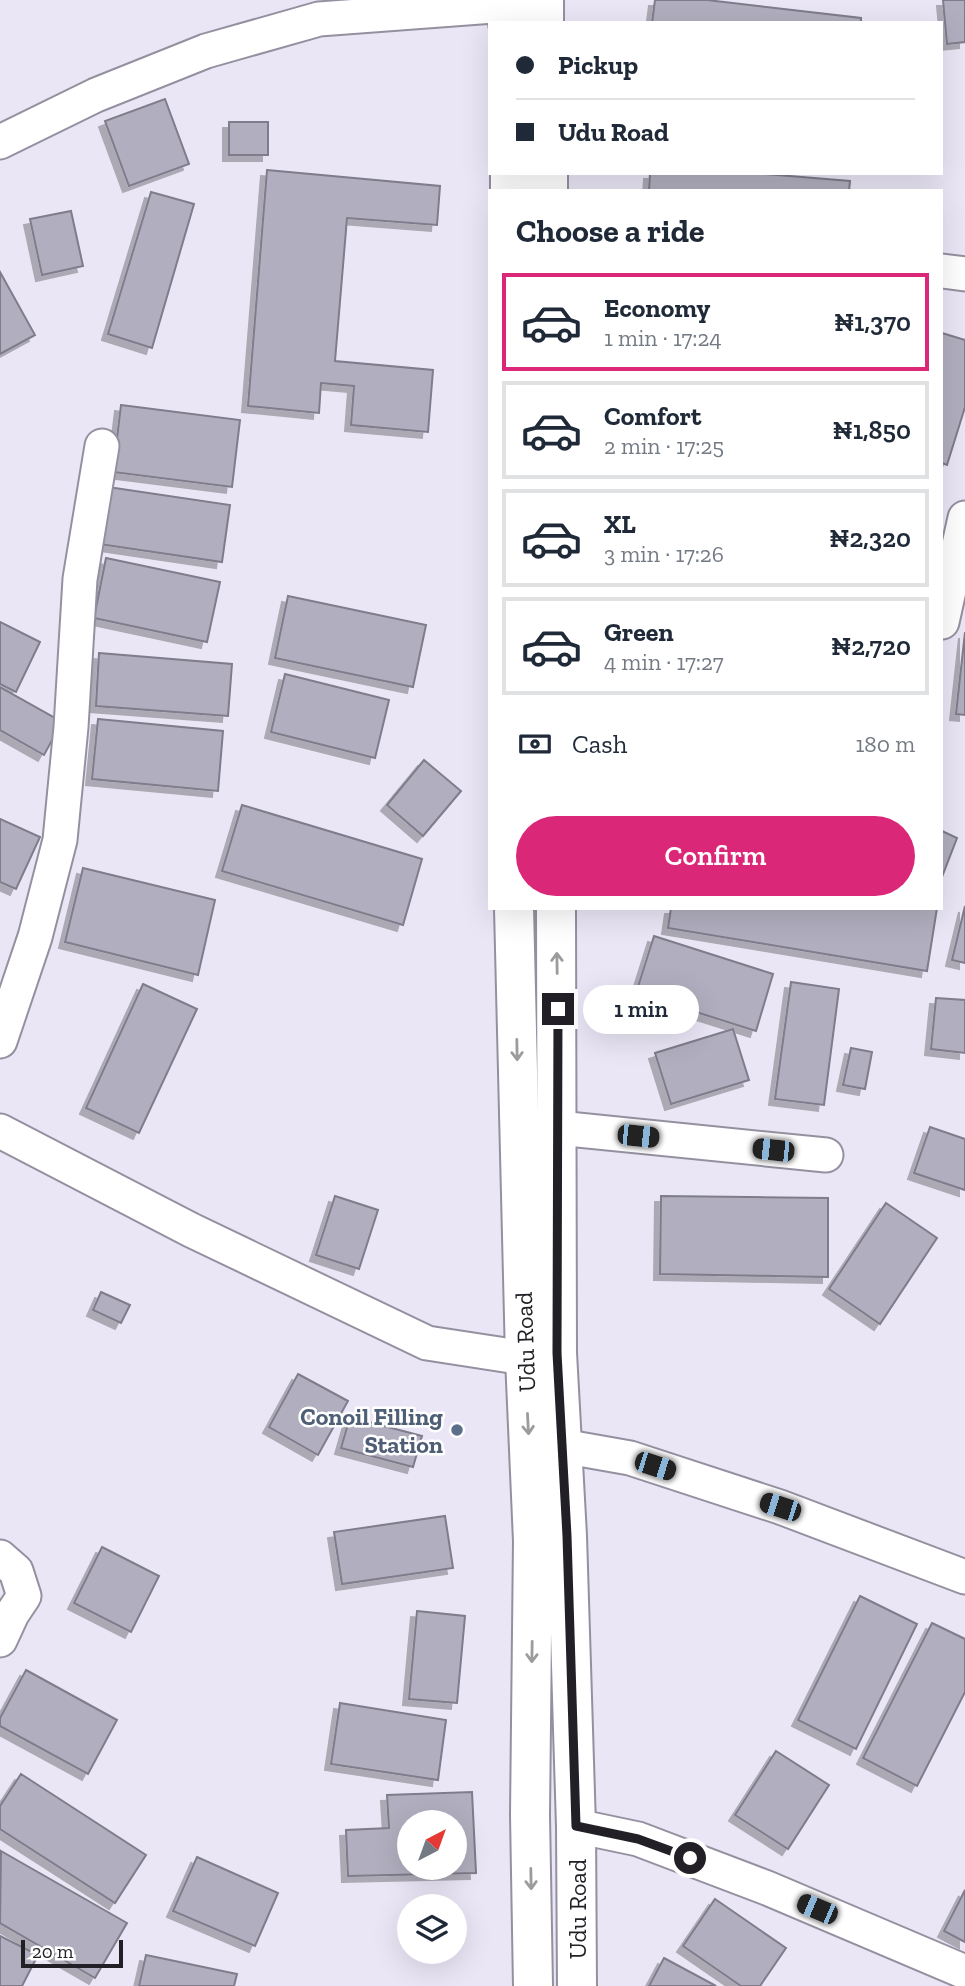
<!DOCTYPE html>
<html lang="en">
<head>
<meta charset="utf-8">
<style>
  body { margin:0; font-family:"Zilla Slab",serif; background:#f6f6f7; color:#1f2937; height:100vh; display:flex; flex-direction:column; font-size:26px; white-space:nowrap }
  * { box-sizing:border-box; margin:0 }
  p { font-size:23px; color:#747a83 }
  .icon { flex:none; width:38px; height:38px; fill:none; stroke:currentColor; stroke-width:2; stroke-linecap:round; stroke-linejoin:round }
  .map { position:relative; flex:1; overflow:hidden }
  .drawer { position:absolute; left:488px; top:189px; width:455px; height:721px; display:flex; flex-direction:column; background:#fff; border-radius:0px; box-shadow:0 7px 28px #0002 }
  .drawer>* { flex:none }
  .banner { position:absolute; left:488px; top:21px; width:455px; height:154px; border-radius:0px; box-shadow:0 7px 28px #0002; display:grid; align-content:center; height:154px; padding:0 28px; background:#fff }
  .needle { width:46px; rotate:41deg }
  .controls { position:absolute; left:397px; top:1810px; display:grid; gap:14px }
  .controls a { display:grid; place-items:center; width:70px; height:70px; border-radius:50%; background:#fff; box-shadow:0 7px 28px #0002; font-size:35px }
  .scale { position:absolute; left:21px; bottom:18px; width:102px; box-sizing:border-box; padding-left:7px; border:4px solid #222026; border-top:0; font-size:19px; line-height:24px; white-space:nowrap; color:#222026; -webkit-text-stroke:5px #fff; paint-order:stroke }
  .end { position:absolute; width:32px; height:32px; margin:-16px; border:9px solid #222026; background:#fff; box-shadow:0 0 0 4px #fff }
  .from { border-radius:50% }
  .bubble { position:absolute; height:49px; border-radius:24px; background:#fff; box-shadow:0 7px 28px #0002; font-size:23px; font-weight:600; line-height:49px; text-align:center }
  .car { position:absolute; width:21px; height:42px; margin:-21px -10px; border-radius:9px; box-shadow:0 0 5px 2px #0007; background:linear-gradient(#222 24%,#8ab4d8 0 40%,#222 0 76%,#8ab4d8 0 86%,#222 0) }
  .banner b { display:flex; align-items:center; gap:24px; height:66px; font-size:26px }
  .banner b+b { border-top:2px solid #e0e1e3 }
  .banner i { width:18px; height:18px; background:#1f2937 }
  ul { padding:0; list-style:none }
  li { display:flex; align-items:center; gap:21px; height:98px; margin:0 14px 10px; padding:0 14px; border:4px solid #e0e1e3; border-radius:0px }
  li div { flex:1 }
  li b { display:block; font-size:26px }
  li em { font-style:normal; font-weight:600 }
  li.selected { border-color:#db2777 }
  li>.icon { width:63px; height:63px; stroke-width:1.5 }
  h2 { padding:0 28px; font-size:32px; line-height:84px }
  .pay { display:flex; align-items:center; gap:18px; height:77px; padding:0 28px; font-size:26px }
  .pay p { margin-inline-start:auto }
  .cta { display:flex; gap:14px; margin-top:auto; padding:14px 28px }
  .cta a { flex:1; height:80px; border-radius:42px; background:#db2777; color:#fff; font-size:28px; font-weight:600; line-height:80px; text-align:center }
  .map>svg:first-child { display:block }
  .building { fill:#b1afbf; stroke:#7f7c8b; stroke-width:2; fill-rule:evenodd; filter:url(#shadow) }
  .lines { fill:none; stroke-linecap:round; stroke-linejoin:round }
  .minor-casing { stroke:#9590a0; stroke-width:37 }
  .secondary-casing { stroke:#9590a0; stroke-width:42 }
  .minor { stroke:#fff; stroke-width:33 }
  .secondary { stroke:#fff; stroke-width:38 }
  .oneway { stroke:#9c9b9d }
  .route { stroke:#222026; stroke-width:9 }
  .service-dot { fill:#5c6f8a; stroke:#fff; stroke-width:2.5 }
  .labels { text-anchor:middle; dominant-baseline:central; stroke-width:5; stroke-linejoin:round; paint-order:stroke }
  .street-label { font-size:24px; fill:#222026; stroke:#fff }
  .service-label { font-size:24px; font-weight:bold; fill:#4e5e75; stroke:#fff; text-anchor:end }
</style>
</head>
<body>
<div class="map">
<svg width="965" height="1986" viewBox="0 0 965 1986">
  <defs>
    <filter id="shadow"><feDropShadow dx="-6" dy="6" stdDeviation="0" flood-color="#0004"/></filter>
  </defs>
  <rect width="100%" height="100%" fill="#eae6f6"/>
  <g class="building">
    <polygon points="655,0 707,0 861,18 861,23 652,23"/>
    <polygon points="943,0 965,0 965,42 947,44"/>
    <polygon points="165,99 189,164 129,186 105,121"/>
    <rect x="229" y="122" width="39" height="33"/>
    <polygon points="267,170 440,186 437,225 347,218 335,361 433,370 428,432 351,425 354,386 321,383 319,413 248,406"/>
    <polygon points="650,173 753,173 850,181 849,191 649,191"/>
    <polygon points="151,192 194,204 152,348 108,334"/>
    <polygon points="71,211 83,266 42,275 30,219"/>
    <polygon points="0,272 35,335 0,354"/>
    <polygon points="942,333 965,340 965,407 947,465 942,463"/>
    <polygon points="121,405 240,420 232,487 113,472"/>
    <polygon points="108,487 230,505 222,562 99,544"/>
    <polygon points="106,558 220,582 207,642 94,618"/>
    <polygon points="288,596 426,625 413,687 275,658"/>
    <polygon points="0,622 40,642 16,692 0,684"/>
    <polygon points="965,632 965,715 956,714"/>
    <polygon points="99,653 232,664 228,716 96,706"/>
    <polygon points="285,674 389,700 375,758 271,732"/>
    <polygon points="0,687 62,722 44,755 0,730"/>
    <polygon points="98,719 223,731 218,791 92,779"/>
    <polygon points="424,760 461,791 423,836 387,805"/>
    <polygon points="242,805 422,859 403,925 222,871"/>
    <polygon points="0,819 40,837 16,889 0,882"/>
    <polygon points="942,831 957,838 942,877"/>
    <polygon points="83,868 215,900 198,975 65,942"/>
    <polygon points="965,906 965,963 952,960"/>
    <polygon points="671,908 937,908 927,971 668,928"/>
    <polygon points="654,936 773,974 756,1031 636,993"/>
    <polygon points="791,982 839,989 824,1105 775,1099"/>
    <polygon points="143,984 197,1009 139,1133 86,1108"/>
    <polygon points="936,998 965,1000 965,1053 931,1049"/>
    <polygon points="733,1029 749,1080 671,1104 655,1053"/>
    <polygon points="851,1048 872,1052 865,1089 843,1085"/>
    <polygon points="930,1127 965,1139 965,1190 914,1173"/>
    <polygon points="335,1196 378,1210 359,1269 316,1255"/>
    <polygon points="661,1196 828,1198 828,1277 660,1274"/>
    <polygon points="886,1203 937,1238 880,1324 829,1289"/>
    <polygon points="101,1292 130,1305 121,1323 93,1310"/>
    <polygon points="298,1374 348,1401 318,1455 269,1427"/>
    <polygon points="350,1417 422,1436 413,1467 341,1448"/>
    <polygon points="445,1516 453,1568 342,1584 334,1532"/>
    <polygon points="102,1547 159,1576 131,1632 74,1603"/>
    <polygon points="860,1596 917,1624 856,1749 798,1720"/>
    <polygon points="417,1611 465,1616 457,1703 409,1699"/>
    <polygon points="932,1623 965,1639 965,1692 917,1786 863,1758"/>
    <polygon points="26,1670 117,1720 88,1774 0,1726 0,1718"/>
    <polygon points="340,1703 446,1720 438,1780 331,1764"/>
    <polygon points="776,1751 829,1785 788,1849 735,1815"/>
    <polygon points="21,1774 146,1855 115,1903 0,1829 0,1806"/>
    <path d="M 472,1792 L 476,1873 L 348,1876 L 346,1830 L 389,1828 L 387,1795 ZM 410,1822 L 455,1822 L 455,1867 L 410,1867 Z"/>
    <polygon points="1,1851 127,1923 95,1978 0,1923"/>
    <polygon points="197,1857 278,1893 255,1946 173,1911"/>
    <polygon points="965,1890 965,1942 944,1931"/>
    <polygon points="715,1899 786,1948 760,1986 741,1986 683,1946"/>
    <polygon points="0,1936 38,1955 22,1986 0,1986"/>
    <polygon points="146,1955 237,1974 234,1986 139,1986"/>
    <polygon points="664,1958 716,1986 649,1986"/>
  </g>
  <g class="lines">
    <defs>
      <g id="minor">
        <polyline points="0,142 96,95 206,51 319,19 507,5"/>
        <polyline points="942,271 965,274"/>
        <polyline points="942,622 965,518"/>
        <polyline points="0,1041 35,937 60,840 71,727 80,579 102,446"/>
        <polyline points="558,1128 826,1155"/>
        <polyline points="0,1131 191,1230 427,1343 525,1358"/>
        <polyline points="562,1446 630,1458 780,1507 965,1577"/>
        <polyline points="0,1557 16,1571 24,1596 12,1614 0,1640"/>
        <polyline points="576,1826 638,1839 767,1888 965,1972"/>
      </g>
      <g id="secondary">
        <polyline points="507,0 508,23"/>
        <polyline points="544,0 544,23"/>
        <polyline points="510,173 510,191"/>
        <polyline points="548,173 548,191"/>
        <polyline points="514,908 525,1358 533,1541 530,1815 533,1986"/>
        <polyline points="556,908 557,1353 567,1536 576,1826 577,1986"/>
      </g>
    </defs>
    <use href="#minor" class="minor-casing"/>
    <use href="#secondary" class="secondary-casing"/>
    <use href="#minor" class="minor"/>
    <use href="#secondary" class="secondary"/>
  </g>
  <defs><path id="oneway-shaft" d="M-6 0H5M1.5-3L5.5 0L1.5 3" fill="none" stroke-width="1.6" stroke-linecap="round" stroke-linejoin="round" transform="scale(1.75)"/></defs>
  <g class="oneway">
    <use href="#oneway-shaft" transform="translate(557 963) rotate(-91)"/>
    <use href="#oneway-shaft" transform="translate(517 1050) rotate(89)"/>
    <use href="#oneway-shaft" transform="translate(528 1424) rotate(87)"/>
    <use href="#oneway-shaft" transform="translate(532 1652) rotate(91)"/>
    <use href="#oneway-shaft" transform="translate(531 1879) rotate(89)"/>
  </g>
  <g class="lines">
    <polyline class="route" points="558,1009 557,1353 567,1536 576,1826 638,1839 690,1858"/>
  </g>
  <circle class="service-dot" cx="457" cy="1430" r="7"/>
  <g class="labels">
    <g class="street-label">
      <text transform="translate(525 1342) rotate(-92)">Udu Road</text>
      <text transform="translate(577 1909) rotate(-90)">Udu Road</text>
    </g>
    <g class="service-label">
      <text x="443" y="1416">Conoil Filling<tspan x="443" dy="28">Station</tspan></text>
    </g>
  </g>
</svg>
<div class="controls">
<a><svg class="needle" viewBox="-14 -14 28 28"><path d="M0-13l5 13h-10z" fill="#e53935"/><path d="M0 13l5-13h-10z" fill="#747a83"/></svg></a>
<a><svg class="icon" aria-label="layers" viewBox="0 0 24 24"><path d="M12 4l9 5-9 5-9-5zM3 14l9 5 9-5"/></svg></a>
</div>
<div class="scale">20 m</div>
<i class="end from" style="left:690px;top:1858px"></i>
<i class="end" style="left:558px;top:1009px"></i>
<div class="bubble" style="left:583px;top:985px;width:116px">1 min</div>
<i class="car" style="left:638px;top:1136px;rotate:96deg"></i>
<i class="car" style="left:773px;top:1150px;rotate:276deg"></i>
<i class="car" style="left:655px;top:1466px;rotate:108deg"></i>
<i class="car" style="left:780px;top:1507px;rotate:288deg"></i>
<i class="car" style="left:817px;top:1909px;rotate:293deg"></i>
<div class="banner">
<b><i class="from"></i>Pickup</b>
<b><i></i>Udu Road</b>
</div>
<section class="drawer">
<h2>Choose a ride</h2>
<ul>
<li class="selected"><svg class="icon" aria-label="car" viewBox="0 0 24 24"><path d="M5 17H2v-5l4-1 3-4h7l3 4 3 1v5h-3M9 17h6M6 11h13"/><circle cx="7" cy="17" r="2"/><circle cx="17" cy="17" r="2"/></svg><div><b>Economy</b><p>1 min · 17:24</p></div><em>₦1,370</em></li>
<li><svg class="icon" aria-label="car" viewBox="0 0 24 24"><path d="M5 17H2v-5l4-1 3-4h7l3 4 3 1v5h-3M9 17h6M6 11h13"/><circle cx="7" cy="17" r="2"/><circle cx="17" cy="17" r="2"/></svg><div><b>Comfort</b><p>2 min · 17:25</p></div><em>₦1,850</em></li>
<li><svg class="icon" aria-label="car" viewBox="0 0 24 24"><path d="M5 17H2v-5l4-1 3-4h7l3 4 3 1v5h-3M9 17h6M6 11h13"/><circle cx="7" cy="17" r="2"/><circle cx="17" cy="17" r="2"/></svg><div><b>XL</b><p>3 min · 17:26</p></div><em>₦2,320</em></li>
<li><svg class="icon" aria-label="car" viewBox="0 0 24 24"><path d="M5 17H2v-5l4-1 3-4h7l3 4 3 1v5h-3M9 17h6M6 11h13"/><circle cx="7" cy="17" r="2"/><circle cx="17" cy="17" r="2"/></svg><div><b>Green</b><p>4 min · 17:27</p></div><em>₦2,720</em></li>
</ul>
<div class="pay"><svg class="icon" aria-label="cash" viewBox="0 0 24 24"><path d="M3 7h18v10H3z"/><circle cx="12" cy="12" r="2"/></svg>Cash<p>180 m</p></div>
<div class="cta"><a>Confirm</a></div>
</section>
</div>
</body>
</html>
